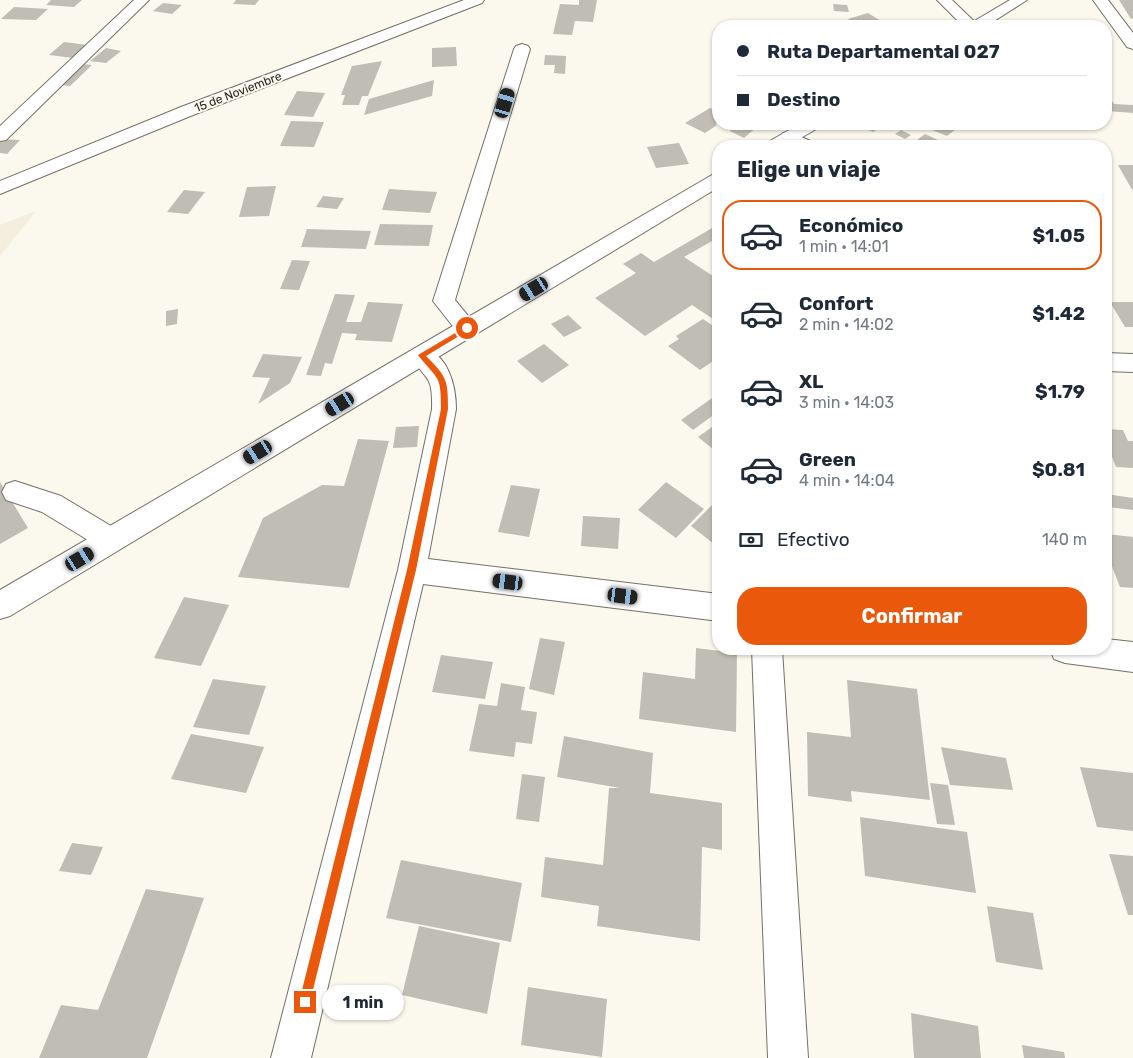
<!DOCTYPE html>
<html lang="es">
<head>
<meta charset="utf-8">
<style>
  body { margin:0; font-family:Rubik,sans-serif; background:#f2f2f3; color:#1f2937; height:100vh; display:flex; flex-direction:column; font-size:19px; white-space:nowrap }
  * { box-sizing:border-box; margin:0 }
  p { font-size:16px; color:#747a83 }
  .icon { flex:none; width:28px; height:28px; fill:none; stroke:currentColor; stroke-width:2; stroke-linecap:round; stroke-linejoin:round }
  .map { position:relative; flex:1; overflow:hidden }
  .details { position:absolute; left:712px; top:140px; width:400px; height:515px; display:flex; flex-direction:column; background:#fff; border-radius:20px; box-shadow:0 1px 4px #0004 }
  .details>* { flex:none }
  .banner { position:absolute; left:712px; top:20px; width:400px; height:110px; border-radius:20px; box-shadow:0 1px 4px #0004; display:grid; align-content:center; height:110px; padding:0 25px; background:#fff }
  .end { position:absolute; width:22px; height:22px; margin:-11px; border:6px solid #ea580c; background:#fff; box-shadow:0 0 0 2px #fff }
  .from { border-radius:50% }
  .bubble { position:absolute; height:35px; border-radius:18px; background:#fff; box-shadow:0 1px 4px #0004; font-size:16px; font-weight:700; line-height:35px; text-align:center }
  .car { position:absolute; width:15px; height:30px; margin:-15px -8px; border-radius:6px; box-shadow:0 0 4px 1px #0007; background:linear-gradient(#222 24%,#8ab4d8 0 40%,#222 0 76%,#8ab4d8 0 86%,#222 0) }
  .banner b { display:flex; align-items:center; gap:18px; height:48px; font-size:19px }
  .banner b+b { border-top:1px solid #e0e1e3 }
  .banner i { width:12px; height:12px; background:#1f2937 }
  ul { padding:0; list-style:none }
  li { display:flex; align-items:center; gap:15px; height:70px; margin:0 10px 8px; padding:0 15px; border:2px solid transparent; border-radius:20px }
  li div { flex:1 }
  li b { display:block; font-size:19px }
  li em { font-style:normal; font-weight:700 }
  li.on { border-color:#ea580c }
  li>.icon { width:45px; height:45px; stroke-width:1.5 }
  h2 { padding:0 25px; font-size:22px; line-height:60px }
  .pay { display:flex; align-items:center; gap:12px; height:55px; padding:0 25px; font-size:19px }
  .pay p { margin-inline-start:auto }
  .action { display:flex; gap:10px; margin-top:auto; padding:10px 25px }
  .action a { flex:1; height:58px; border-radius:20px; background:#ea580c; color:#fff; font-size:20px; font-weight:700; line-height:58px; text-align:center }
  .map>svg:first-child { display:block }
  .built { fill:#f3eedd }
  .building { fill:#c0beb4 }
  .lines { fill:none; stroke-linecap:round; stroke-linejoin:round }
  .minor-casing { stroke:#727067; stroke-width:2 }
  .major-casing { stroke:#727067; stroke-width:2 }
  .minor { fill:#fff; fill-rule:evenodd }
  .major { fill:#fff; fill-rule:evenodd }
  .route { fill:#ea580c }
  .labels { text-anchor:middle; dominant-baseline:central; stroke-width:4; stroke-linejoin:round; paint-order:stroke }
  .far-street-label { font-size:12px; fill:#282724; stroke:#fbf8ee }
</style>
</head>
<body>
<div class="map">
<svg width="1133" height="1058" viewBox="0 0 1133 1058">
  <rect width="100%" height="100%" fill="#fbf8ee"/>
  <polygon class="built" points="36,211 0,256 0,225"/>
  <g class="building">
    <polygon points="51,0 82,0 74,7 46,5"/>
    <polygon points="236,0 259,0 255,5 233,4"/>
    <polygon points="579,0 597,0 593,22 575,21 572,35 553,34 560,4 579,5"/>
    <polygon points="1119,0 1133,0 1133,18 1131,19"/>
    <polygon points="163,3 182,5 172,14 153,11"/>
    <polygon points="833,4 847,5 849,12 834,11"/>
    <polygon points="14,7 48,9 36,20 1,19"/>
    <polygon points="868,13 889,26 859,26 848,19"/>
    <polygon points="805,20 824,21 824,26 806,26"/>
    <polygon points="64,42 88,45 73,58 49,55"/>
    <polygon points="456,47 457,66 432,67 432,48"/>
    <polygon points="106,48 121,51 106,63 90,61"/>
    <polygon points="545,55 566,56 565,74 554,73 555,65 544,65"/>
    <polygon points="382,61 368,96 362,96 359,105 342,105 345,95 341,95 352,66"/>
    <polygon points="82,64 92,65 70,86 60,85"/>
    <polygon points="434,80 432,96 364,115 369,99"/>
    <polygon points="297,91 325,93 313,117 284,115"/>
    <polygon points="1106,92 1114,104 1133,105 1133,113 1107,111"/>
    <polygon points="710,108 719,112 719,122 715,124 717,125 705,133 685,123"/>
    <polygon points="291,121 324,122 314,147 280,146"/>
    <polygon points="730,124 754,124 758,126 744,138 730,131"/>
    <polygon points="873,124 885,124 873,132 866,129"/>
    <polygon points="931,124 942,124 956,129 947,136 927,128"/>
    <polygon points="901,130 911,135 905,139 895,134"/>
    <polygon points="925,134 940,141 933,146 909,146"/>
    <polygon points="0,139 20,140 7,154 0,153"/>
    <polygon points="679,143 689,164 656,168 647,147"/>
    <polygon points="1118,165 1133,165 1133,191 1127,181"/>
    <polygon points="276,186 269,216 239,217 247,187"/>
    <polygon points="389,189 437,192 430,213 382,210"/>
    <polygon points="184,190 205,192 188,214 167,212"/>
    <polygon points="323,196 344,198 337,209 316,207"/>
    <polygon points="380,224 433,225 429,246 374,245"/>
    <polygon points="719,224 719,237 684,257 719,280 719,323 692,305 645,336 595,298 636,273 623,264 641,253 654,262"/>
    <polygon points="307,229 371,231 366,249 301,247"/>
    <polygon points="292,260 310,261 299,290 280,289"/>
    <polygon points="335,294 355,295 346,322 361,322 368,302 403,304 392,342 355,340 357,334 342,333 332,364 325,363 321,376 306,375"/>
    <polygon points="1110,302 1133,302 1133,327 1125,327"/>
    <polygon points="178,309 177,324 166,326 166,311"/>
    <polygon points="568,315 582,328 564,337 551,324"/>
    <polygon points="703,319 719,330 719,357 700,370 668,346 679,339 676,336"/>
    <polygon points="544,344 569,365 542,383 517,361"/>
    <polygon points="263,354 302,357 290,383 258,404 270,378 252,377"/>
    <polygon points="715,396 719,399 719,411 693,430 681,420"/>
    <polygon points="719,422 719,454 698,437"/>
    <polygon points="419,426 417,447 393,448 396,427"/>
    <polygon points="1106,429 1123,430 1128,441 1133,441 1133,468 1116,467 1106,441"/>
    <polygon points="358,439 389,441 349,588 238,577 263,518 322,485 344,486"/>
    <polygon points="0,482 28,528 0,544"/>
    <polygon points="666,482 704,509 676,538 638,510"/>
    <polygon points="511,485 540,489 529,537 498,532"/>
    <polygon points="1106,494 1133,498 1133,510 1108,507"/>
    <polygon points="715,502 719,504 719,548 691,526"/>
    <polygon points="583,516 620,518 618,549 581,546"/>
    <polygon points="1106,534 1133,537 1133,588 1120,587 1106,551"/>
    <polygon points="184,597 229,605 201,666 154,658"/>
    <polygon points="540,638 565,642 554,695 529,689"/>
    <polygon points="696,648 737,653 736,732 639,719 643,672 695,679"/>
    <polygon points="441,655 493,662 485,699 432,692"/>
    <polygon points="213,679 266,686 249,735 193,727"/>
    <polygon points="847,680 917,689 930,800 851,791 852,802 808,796 807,732 851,737"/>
    <polygon points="501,683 525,687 521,710 537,712 532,744 516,742 514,757 469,751 479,704 497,706"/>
    <polygon points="191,734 264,747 246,793 171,779"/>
    <polygon points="564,736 653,753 650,793 722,803 722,850 702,847 700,941 597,926 599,906 541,897 545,857 603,865 609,788 620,788 557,777"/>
    <polygon points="941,747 1006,758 1013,790 950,785"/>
    <polygon points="1080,767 1133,773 1133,831 1097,827"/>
    <polygon points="522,774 545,777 539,822 516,819"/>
    <polygon points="930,783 948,785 955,825 937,824"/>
    <polygon points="860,817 967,832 976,893 865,876"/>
    <polygon points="72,843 103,847 91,875 59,871"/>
    <polygon points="1109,854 1133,856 1133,915 1128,915"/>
    <polygon points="401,860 522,883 511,942 386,918"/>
    <polygon points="146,889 204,898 147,1058 39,1058 61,1005 98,1010"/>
    <polygon points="987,906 1033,913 1043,970 996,962"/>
    <polygon points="419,926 500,943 487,1014 402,995"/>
    <polygon points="528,987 607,999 602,1057 521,1045"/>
    <polygon points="911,1013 978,1026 981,1058 914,1058"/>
    <polygon points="1022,1045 1064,1052 1065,1058 1024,1058"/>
  </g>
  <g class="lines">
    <defs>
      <g id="minor">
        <polygon points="134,0 149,0 6,140 0,141 0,126"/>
        <polygon points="464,0 484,0 482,3 193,115 0,194 0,181 181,107"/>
        <polygon points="937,0 952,0 979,26 963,26"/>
        <polygon points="1093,0 1108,0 1133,33 1133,49 1127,47"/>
        <polygon points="522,44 528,46 530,49 455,300 478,328 475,334 467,336 459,334 433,301 514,49 516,46"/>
        <path d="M 789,132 L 813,142 L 816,146 C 804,147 788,149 780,137 L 783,133 Z"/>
        <path d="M 422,347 C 448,354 456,385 456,409 L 428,559 L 719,594 L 719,621 L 423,584 L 311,1058 L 271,1058 L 398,570 L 432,409 C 433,373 426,382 410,355 L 414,349 Z"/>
        <polygon points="1106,353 1133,354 1133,372 1106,371"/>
        <polygon points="15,481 61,496 121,532 125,540 121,548 111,552 101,548 42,512 6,500 2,492 6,484"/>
        <polygon points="1106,639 1133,642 1133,672 1065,663 1054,659 1050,649 1106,649"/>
        <polygon points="752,649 782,649 808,1058 768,1058"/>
      </g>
      <g id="major">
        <polygon points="1010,0 1027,0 986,26 968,26 971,23"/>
        <polygon points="800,124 821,124 818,128 787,146 765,146 768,142"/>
        <polygon points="719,173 719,187 10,616 0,619 0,590 712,175"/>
      </g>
    </defs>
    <use href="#minor" class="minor-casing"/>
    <use href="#major" class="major-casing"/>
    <use href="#minor" class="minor"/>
    <use href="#major" class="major"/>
  </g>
  <path class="route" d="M 467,326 L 470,328 L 469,330 L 426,356 C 447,377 448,380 448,409 L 416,570 L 310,1002 L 309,1006 L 305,1008 L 301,1006 L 299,1002 L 407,570 L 441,409 C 441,373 438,381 418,355 Z"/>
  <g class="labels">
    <g class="far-street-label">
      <text transform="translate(238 92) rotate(-21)">15 de Noviembre</text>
    </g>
  </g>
</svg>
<i class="end from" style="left:467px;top:328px"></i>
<i class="end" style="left:305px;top:1002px"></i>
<div class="bubble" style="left:322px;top:985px;width:82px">1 min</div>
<i class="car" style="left:505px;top:103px;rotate:17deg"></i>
<i class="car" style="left:534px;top:289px;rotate:239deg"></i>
<i class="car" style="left:340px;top:404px;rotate:239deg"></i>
<i class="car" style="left:258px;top:452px;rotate:239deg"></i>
<i class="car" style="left:80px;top:559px;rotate:59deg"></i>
<i class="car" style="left:508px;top:582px;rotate:277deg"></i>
<i class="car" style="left:623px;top:596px;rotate:97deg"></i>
<div class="banner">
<b><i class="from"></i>Ruta Departamental 027</b>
<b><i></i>Destino</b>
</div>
<section class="details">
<h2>Elige un viaje</h2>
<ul>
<li class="on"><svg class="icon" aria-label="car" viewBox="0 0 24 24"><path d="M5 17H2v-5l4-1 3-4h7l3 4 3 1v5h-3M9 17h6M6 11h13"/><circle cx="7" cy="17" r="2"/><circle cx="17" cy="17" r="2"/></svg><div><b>Económico</b><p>1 min · 14:01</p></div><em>$1.05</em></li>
<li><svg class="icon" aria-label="car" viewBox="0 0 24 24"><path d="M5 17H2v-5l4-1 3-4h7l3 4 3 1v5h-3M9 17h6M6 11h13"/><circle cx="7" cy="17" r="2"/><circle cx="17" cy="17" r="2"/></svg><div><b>Confort</b><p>2 min · 14:02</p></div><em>$1.42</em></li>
<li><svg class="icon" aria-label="car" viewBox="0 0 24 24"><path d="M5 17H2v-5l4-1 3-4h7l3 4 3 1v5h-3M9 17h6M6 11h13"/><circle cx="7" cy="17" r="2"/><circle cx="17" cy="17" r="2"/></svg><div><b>XL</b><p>3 min · 14:03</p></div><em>$1.79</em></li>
<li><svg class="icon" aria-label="car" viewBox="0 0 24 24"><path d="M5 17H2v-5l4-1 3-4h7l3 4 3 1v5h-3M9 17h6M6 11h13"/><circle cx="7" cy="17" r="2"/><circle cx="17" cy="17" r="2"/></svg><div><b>Green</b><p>4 min · 14:04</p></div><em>$0.81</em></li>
</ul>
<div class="pay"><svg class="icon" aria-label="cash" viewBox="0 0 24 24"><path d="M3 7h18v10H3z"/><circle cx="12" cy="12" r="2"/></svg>Efectivo<p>140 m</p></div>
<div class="action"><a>Confirmar</a></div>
</section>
</div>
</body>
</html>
